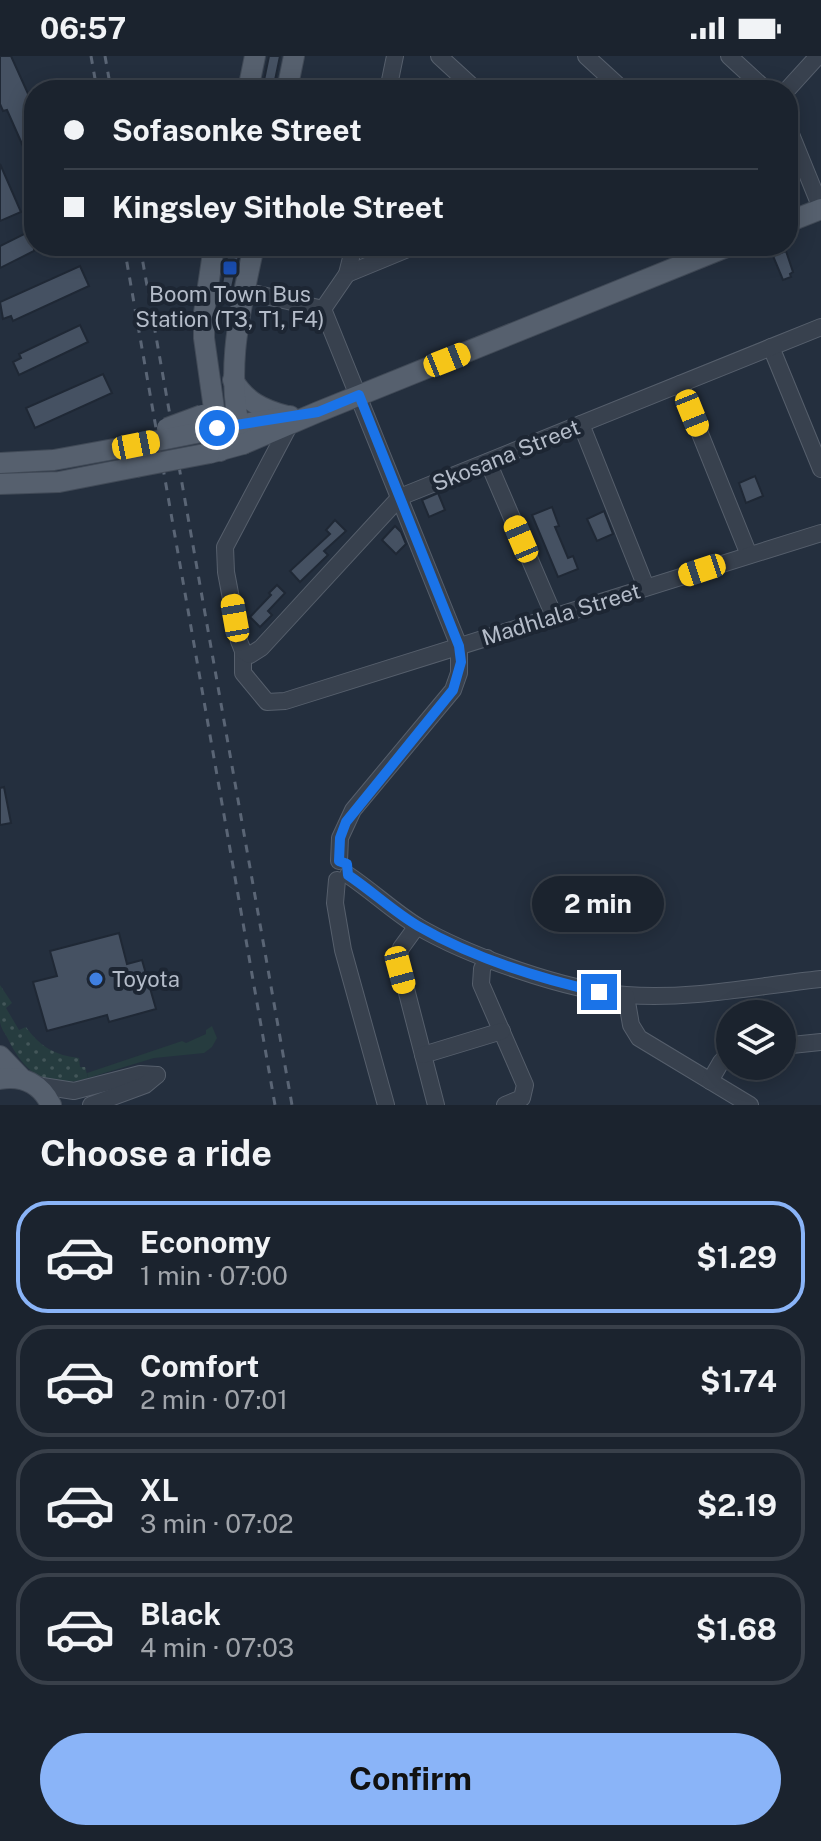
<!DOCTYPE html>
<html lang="en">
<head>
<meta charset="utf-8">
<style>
  body { margin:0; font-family:"Public Sans",sans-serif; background:#282f3a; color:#f1f3f6; height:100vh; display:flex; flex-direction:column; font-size:30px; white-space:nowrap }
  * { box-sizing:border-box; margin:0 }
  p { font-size:26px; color:#a0a4aa }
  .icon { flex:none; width:44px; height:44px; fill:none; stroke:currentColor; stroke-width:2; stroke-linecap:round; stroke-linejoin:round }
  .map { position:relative; height:1049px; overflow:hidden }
  .drawer { display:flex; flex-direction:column; background:#1b232e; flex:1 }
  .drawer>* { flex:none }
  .hud { position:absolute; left:24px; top:24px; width:774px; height:176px; border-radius:32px; box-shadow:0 4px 20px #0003,0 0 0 2px #39404a; display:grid; align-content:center; height:176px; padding:0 40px; background:#1b232e }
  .buttons { position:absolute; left:716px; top:944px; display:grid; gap:16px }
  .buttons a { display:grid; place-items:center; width:80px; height:80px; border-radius:50%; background:#1b232e; box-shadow:0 4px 20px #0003,0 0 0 2px #39404a; font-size:40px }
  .end { position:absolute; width:36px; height:36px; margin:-18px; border:10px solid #1a73e8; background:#fff; box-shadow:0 0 0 4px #fff }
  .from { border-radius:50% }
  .bubble { position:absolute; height:56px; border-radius:28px; background:#1b232e; box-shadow:0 4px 20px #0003,0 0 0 2px #39404a; font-size:26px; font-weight:700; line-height:56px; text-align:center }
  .car { position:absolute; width:24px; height:48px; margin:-24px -12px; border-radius:10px; box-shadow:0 0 6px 2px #0007; background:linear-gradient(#f5c518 24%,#345 0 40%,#f5c518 0 76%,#345 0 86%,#f5c518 0) }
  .hud b { display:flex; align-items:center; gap:28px; height:76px; font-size:30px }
  .hud b+b { border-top:2px solid #39404a }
  .hud i { width:20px; height:20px; background:#f1f3f6 }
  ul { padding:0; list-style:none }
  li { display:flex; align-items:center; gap:24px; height:112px; margin:0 16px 12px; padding:0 24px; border:4px solid #39404a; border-radius:32px }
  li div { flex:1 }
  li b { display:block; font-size:30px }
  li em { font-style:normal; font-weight:700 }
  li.selected { border-color:#8ab4f8 }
  li>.icon { width:72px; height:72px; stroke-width:1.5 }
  h2 { padding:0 40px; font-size:36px; line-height:96px }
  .cta { display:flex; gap:16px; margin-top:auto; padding:16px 40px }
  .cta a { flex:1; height:92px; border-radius:48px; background:#8ab4f8; color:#111; font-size:32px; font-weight:700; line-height:92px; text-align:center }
  .status { display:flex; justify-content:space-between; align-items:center; height:56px; padding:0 40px; background:#1b232e; direction:ltr }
  .status svg { height:22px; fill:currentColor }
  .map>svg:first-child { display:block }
  .grass { fill:url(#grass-dots) }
  .garden { fill:#263c3f }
  .building { fill:#455162; stroke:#1f2835; stroke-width:2 }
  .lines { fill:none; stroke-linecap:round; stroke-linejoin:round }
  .minor-casing { stroke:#565f6c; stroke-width:18 }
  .major-casing { stroke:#414a57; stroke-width:22 }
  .minor { stroke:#38414e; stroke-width:16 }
  .major { stroke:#56606e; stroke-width:20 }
  .rail { stroke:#5a6575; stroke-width:3; stroke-dasharray:8 8; stroke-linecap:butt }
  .major-bridge-casing { stroke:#414a57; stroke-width:22; stroke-linecap:butt }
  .major-bridge { stroke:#56606e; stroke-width:20 }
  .route { stroke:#1a73e8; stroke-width:10 }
  .transit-dot { fill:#1a4fb4; stroke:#1d2633; stroke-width:3 }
  .shop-dot { fill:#3f7fe0; stroke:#1d2633; stroke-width:3 }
  .labels { text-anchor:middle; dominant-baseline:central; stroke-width:8; stroke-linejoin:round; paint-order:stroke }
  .poi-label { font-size:22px; fill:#b4bcc9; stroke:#1d2633 }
  .street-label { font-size:22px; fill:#b4bcc9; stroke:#1d2633 }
</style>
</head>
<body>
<div class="status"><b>06:57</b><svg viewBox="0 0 49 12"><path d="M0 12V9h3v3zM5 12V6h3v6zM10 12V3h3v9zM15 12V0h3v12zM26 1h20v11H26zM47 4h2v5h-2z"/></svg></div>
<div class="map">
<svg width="821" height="1049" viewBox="0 0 821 1049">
  <defs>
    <pattern id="grass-dots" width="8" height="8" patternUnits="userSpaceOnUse" patternTransform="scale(2)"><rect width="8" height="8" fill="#263c3f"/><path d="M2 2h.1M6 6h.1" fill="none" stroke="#435659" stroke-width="1.8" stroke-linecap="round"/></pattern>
  </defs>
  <rect width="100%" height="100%" fill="#242f3e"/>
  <path class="grass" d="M 0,929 L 12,947 L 6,952 L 19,974 L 26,971 C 39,990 56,1000 79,1002 L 80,1011 L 85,1011 L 88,1022 C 48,1035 25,1018 8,983 C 5,977 1,973 0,966 C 0,954 0,941 0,929 Z"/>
  <polygon class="garden" points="212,970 217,982 212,991 204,997 154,1002 88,1022 87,1017 182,985 186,987 206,978 206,974"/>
  <g class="building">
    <polygon points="0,0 11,0 34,51 34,115 7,54 3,55 0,48"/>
    <polygon points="269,0 280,0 273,34 262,34"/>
    <polygon points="0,108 21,156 0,165"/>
    <polygon points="34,173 34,195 0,212 0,190"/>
    <polygon points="229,190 241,190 231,236 221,234"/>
    <polygon points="786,195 793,216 790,218 791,221 783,224 773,200"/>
    <polygon points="80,210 89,230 13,265 11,260 3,263 0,246"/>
    <polygon points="80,269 88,286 19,319 13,306 21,302 19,298"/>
    <polygon points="103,318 112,337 35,372 26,352"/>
    <polygon points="755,420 763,440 746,447 739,427"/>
    <polygon points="438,437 445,454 429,461 422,444"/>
    <polygon points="552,451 559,470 555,471 568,502 573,500 578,513 558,521 532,459"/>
    <polygon points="604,455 613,478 597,485 587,463"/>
    <polygon points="335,464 346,475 324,495 328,499 300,526 290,515 330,478 326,474"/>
    <polygon points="395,470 401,476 406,488 396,498 382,484"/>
    <polygon points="277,529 285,537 268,555 272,559 260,571 250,561 271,539 269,537"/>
    <polygon points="4,731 11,767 0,769 0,732"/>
    <polygon points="119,877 127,908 142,904 156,953 109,966 107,959 47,975 33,926 57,920 50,895"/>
  </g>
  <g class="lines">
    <defs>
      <g id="minor">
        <polyline points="439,0 476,34"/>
        <polyline points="586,0 623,34"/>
        <polyline points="729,0 766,34"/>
        <polyline points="388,34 395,0"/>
        <polyline points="787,34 818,0"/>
        <polyline points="788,71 821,152"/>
        <polyline points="347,218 415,190"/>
        <polyline points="244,235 323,253 459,590 459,617 453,634 353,754 340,782 339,805"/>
        <polyline points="323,253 347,218 354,190"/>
        <polyline points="771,291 821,413"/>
        <polyline points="680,328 749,499"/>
        <polyline points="581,368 646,531"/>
        <polyline points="289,370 225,491 226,516 239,585 243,595 243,617 267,646 285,645 821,477"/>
        <polyline points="488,406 554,560"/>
        <polyline points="243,595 250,599 261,592 400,441 821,271"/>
        <path d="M 348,819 C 372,835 393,855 417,870 C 468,900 567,935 626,939 C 691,944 756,930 821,923"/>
        <polyline points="337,824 335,847 343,894 386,1049"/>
        <polyline points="417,870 401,892 398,902 436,1049"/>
        <polyline points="487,902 482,913 481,928 525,1029 522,1042 505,1049"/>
        <polyline points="626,940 631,969 639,982 750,1049"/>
        <polyline points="782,990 821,986"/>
        <polyline points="423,999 502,975"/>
        <polyline points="710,1025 721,1006 730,997"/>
        <polyline points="36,1029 74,1035 140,1018 157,1019"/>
        <polyline points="91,1049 145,1029 157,1019"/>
      </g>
      <g id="major">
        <polyline points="248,34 255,0"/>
        <polyline points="287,34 294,0"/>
        <polyline points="788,166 821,153"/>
        <polyline points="214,190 204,257 204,282 220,395"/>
        <path d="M 233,324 C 245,345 263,354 287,360"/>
        <polyline points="227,371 290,360"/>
        <path d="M 243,388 C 224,318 239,259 254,190"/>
        <polyline points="210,397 243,388 318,356 729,190"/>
        <polyline points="0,407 54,404 136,389"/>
        <polyline points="0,428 59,426 136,411"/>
        <polyline points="0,1000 22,1023"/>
        <path d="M 0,1023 C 23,1019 41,1028 51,1049"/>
      </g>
    </defs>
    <use href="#minor" class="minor-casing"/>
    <use href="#major" class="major-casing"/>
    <use href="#minor" class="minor"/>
    <use href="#major" class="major"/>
    <g class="rail">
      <polyline points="91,0 97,34"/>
      <polyline points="105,0 111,34"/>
      <polyline points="124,190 275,1049"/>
      <polyline points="140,190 292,1049"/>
    </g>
    <defs>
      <g id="major-bridge">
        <polyline points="167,372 202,359"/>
        <polyline points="136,389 206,375"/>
        <polyline points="136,411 210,397"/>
      </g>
    </defs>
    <use href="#major-bridge" class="major-bridge-casing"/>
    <use href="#major-bridge" class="major-bridge"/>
  </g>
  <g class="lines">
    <path class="route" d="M 217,372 L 318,356 L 359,339 L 459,590 L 461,606 L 453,634 L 346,766 L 340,782 L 339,805 L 347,808 L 348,819 C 372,835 394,856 418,870 C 473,902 537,922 599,936"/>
  </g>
  <rect class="transit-dot" x="222" y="204" width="16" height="16" rx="4"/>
  <circle class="shop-dot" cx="96" cy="923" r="8"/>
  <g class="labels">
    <g class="poi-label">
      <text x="230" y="238">Boom Town Bus<tspan x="230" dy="25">Station (T3, T1, F4)</tspan></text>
      <text x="112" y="923" text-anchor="start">Toyota</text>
    </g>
    <g class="street-label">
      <text transform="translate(506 399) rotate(-22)">Skosana Street</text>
      <text transform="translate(561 558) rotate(-17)">Madhlala Street</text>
    </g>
  </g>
</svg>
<div class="buttons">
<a><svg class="icon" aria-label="layers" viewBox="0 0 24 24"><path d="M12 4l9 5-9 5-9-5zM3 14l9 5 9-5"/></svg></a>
</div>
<i class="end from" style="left:217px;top:372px"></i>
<i class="end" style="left:599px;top:936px"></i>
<div class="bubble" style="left:532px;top:820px;width:132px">2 min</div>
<i class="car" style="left:447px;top:304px;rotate:68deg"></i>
<i class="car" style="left:692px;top:357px;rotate:158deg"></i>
<i class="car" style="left:136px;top:389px;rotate:79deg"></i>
<i class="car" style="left:521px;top:483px;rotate:337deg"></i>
<i class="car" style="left:702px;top:514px;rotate:252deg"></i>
<i class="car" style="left:235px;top:562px;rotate:350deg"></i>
<i class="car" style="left:400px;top:914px;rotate:165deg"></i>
<div class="hud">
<b><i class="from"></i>Sofasonke Street</b>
<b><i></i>Kingsley Sithole Street</b>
</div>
</div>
<section class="drawer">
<h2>Choose a ride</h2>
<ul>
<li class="selected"><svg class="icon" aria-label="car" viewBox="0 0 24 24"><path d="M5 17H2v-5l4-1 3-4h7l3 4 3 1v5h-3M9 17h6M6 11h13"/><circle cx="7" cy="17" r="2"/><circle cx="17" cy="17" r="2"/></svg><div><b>Economy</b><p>1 min · 07:00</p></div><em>$1.29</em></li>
<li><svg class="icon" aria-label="car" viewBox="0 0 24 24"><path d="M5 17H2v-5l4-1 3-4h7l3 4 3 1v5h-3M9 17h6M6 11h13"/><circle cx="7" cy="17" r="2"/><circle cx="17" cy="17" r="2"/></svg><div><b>Comfort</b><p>2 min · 07:01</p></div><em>$1.74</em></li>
<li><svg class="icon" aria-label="car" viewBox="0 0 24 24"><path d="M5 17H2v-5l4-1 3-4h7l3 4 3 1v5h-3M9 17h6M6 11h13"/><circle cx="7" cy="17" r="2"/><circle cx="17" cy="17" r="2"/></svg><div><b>XL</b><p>3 min · 07:02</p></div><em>$2.19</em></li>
<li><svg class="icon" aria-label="car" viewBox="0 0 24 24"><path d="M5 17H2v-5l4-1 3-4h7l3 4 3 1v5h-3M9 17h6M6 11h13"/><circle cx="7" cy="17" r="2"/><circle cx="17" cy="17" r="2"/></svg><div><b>Black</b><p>4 min · 07:03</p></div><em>$1.68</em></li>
</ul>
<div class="cta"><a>Confirm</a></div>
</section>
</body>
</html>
